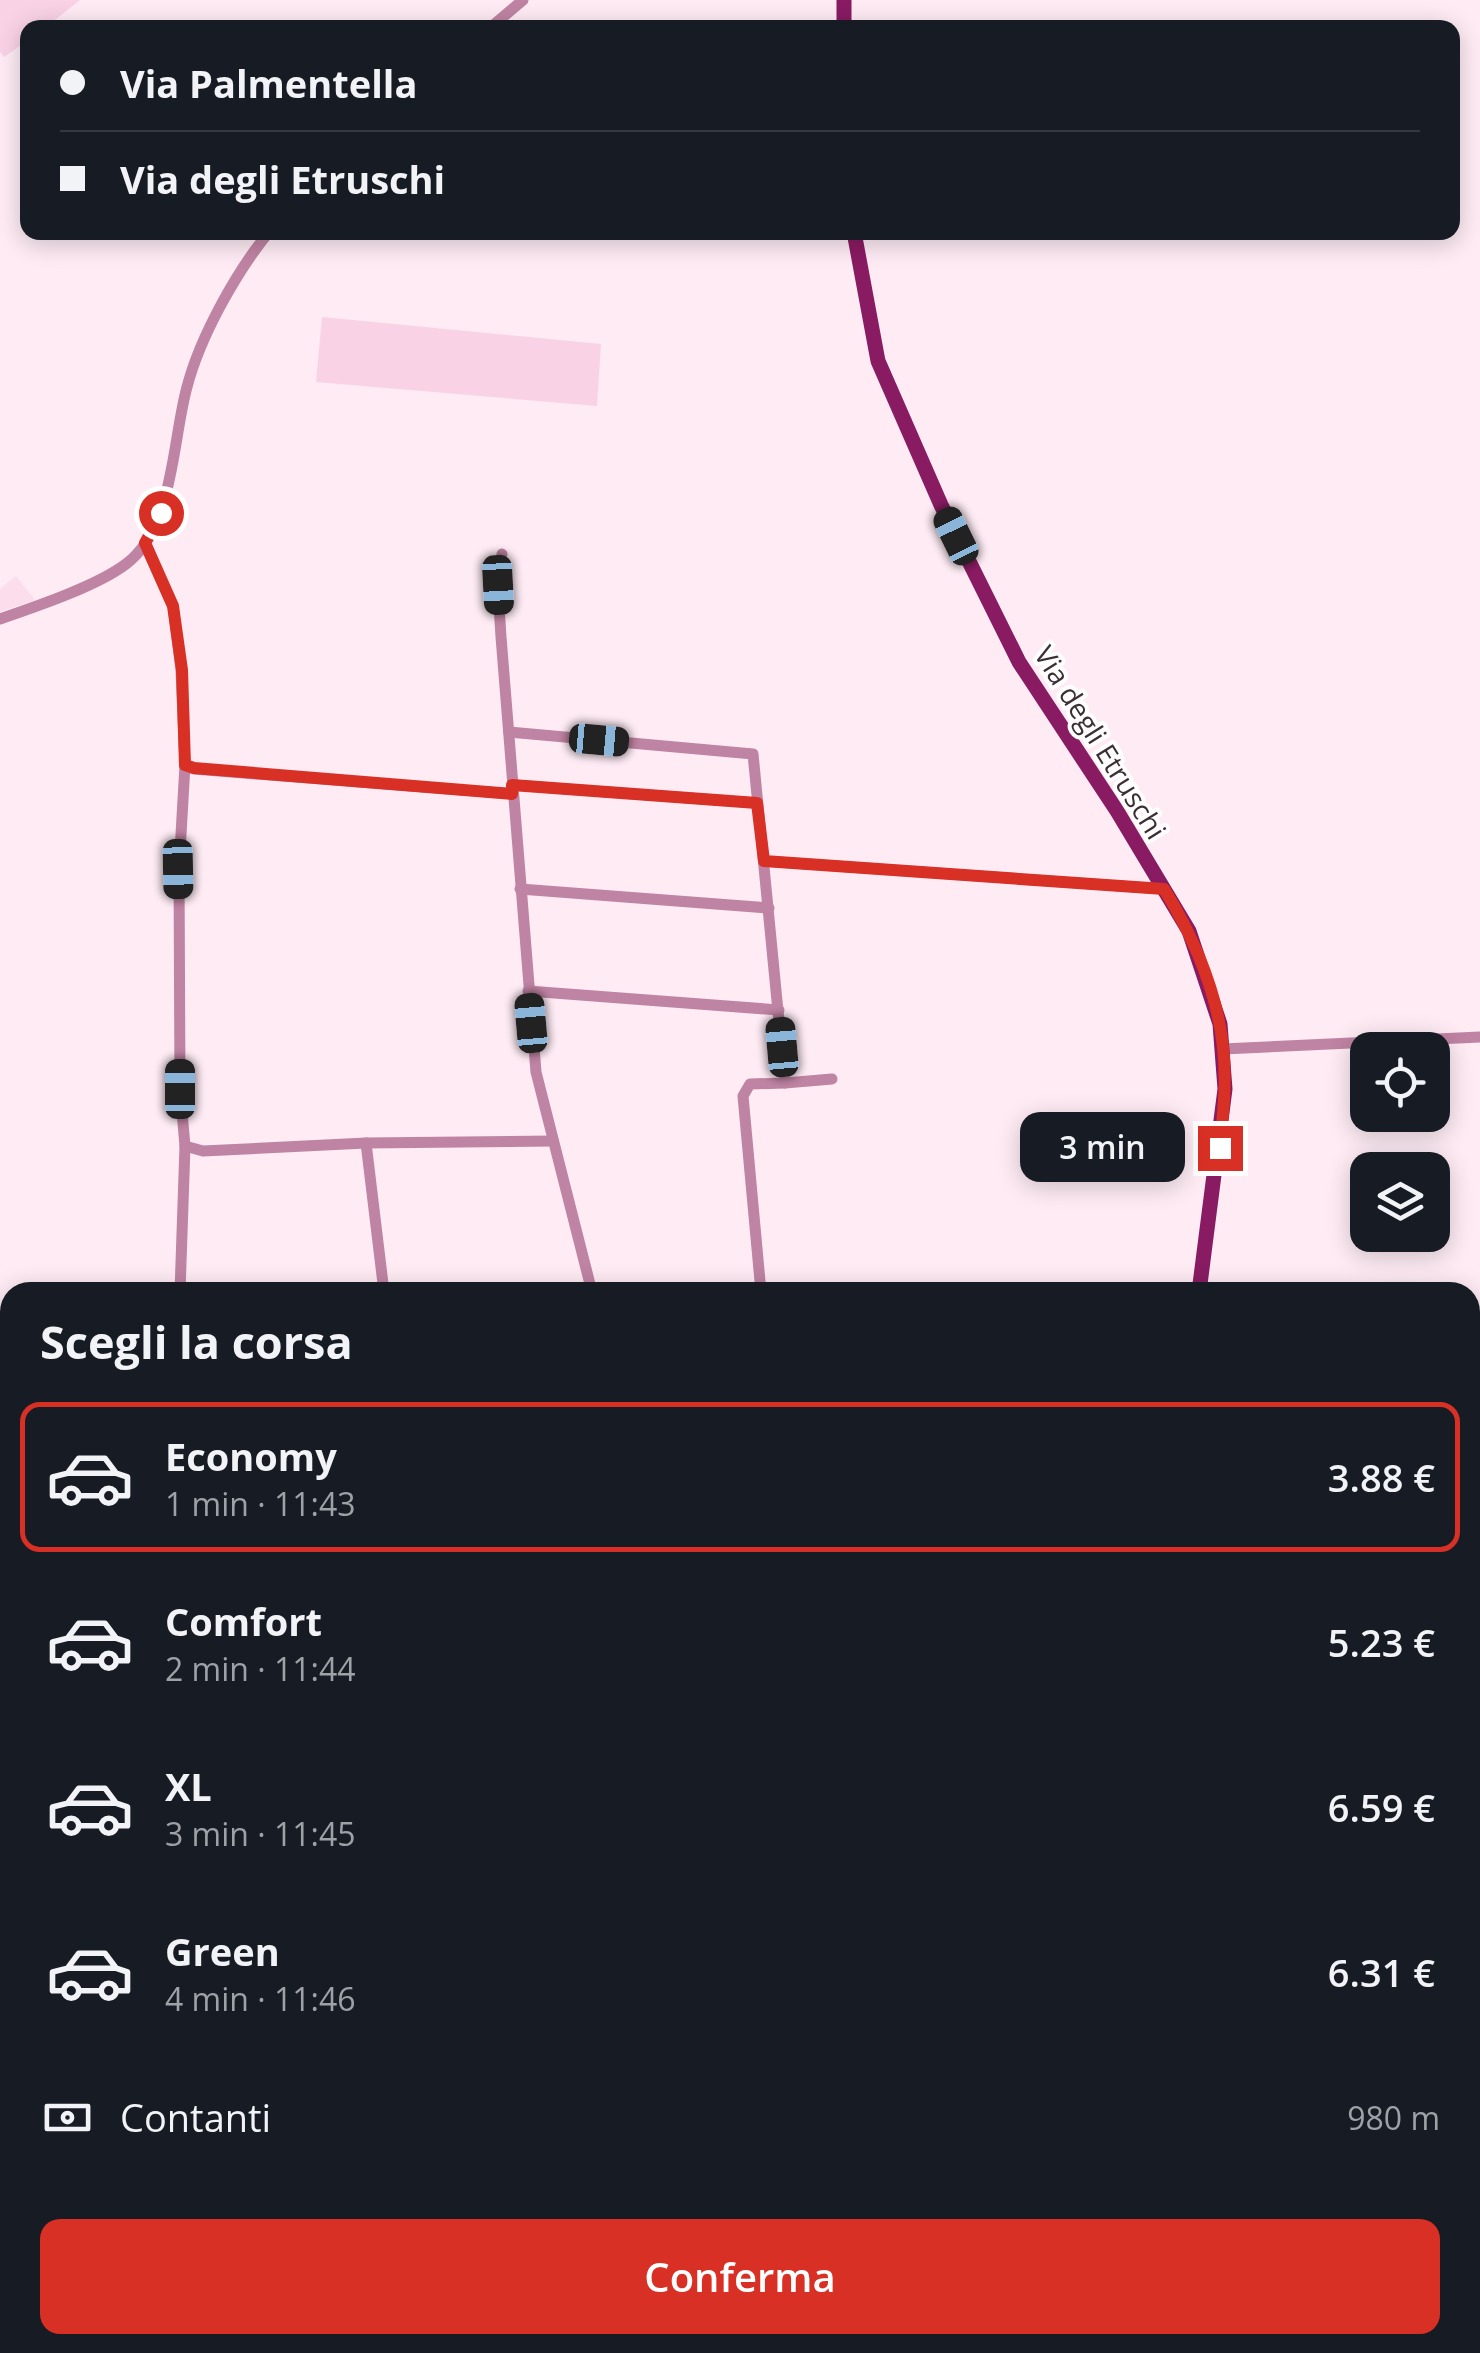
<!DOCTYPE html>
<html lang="it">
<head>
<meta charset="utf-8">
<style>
  body { margin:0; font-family:"Open Sans",sans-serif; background:#20242c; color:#f1f3f6; height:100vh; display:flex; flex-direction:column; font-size:38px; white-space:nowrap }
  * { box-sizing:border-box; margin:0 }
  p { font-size:32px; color:#9ea1a6 }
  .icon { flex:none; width:55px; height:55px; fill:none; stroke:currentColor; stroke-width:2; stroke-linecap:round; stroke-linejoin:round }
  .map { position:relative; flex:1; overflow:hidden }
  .sheet { position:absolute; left:0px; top:1282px; width:1480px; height:1072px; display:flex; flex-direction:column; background:#171b24; border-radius:30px 30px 0 0; box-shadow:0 5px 25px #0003 }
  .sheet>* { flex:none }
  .banner { position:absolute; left:20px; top:20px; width:1440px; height:220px; border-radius:20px; box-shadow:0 5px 25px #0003; display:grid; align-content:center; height:220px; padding:0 40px; background:#171b24 }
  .tools { position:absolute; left:1350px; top:1032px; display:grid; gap:20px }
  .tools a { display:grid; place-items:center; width:100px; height:100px; border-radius:20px; background:#171b24; box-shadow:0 5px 25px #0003; font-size:50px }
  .end { position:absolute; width:45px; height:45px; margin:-22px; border:12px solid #d93025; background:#fff; box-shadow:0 0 0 5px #fff }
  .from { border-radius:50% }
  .bubble { position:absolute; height:70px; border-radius:20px; background:#171b24; box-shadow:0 5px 25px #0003; font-size:32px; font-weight:600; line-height:70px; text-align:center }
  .car { position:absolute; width:30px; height:60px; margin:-30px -15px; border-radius:12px; box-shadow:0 0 8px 2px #0007; background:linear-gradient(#222 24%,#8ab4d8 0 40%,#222 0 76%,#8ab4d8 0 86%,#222 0) }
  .banner b { display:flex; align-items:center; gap:35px; height:95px; font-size:38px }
  .banner b+b { border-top:2px solid #363941 }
  .banner i { width:25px; height:25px; background:#f1f3f6 }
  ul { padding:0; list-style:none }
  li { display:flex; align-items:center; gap:30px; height:150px; margin:0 20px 15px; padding:0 20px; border:5px solid transparent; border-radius:20px }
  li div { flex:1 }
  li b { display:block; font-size:38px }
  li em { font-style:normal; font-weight:600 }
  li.selected { border-color:#d93025 }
  li>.icon { width:90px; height:90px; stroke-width:1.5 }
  h2 { padding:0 40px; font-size:45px; line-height:120px }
  .pay { display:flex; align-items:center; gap:25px; height:110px; padding:0 40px; font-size:38px }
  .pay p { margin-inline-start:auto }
  .primary-button { display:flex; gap:20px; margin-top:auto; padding:20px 40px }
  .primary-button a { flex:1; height:115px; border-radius:20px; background:#d93025; color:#fff; font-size:40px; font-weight:600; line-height:115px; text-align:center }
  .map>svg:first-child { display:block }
  .built { fill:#fcddec }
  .green { fill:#f9d2e6 }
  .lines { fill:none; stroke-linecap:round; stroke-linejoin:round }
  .minor { stroke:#bf83a3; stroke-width:11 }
  .major { stroke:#891b62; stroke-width:15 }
  .route { stroke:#d93025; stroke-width:12 }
  .labels { text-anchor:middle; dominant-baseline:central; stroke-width:8; stroke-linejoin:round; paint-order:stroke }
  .street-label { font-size:28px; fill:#3b2f35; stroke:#fefefe }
</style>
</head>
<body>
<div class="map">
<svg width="1480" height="2353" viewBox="0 0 1480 2353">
  <rect width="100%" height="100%" fill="#feebf4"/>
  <polygon class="built" points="16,576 35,600 0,612 0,589"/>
  <g class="green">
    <polygon points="0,0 80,0 46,27 28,28 27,41 4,57 0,52"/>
    <polygon points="322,317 601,344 597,406 316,382"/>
  </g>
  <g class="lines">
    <g class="minor">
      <polyline points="490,28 523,0"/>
      <polyline points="145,543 173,606 181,670 185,765 179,869 180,1089 185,1146 180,1292"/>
      <polyline points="502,554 497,574 501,637 536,1072 592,1292"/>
      <path d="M 0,619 C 35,607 97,586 126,564 C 174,528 172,441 187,387 C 200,337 236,272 269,232"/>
      <polyline points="509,732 753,754 785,1083 750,1084 743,1096 761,1292"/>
      <polyline points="185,765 194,769 512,794"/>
      <polyline points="512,785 757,803"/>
      <polyline points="764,861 1164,889"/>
      <polyline points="520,889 769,908"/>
      <polyline points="528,991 779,1010"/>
      <polyline points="1223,1049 1480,1037"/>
      <polyline points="785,1083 832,1079"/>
      <polyline points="366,1143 384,1292"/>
      <polyline points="185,1146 203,1151 366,1143 553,1141"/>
      <polyline points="0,1335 10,1336"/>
      <polyline points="0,1390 10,1392"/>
      <polyline points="0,1470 10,1471"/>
      <polyline points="0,1531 4,1531"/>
      <polyline points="0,1876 10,1874"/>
      <polyline points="0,2133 10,2130"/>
      <polyline points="0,2240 10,2238"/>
      <polyline points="0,2307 10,2305"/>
      <polyline points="371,2345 372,2353"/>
      <polyline points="400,2345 401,2353"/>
    </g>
    <g class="major">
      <polyline points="844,0 844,28"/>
      <polyline points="854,232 878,361 941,505 1019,662 1117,811 1189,931 1220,1024 1225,1089 1199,1292"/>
      <polyline points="1222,2345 1223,2353"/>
    </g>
  </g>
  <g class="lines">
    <path class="route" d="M 161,513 L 145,543 L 173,606 L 182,670 L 185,765 L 194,768 L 512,794 L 512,785 L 757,803 L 764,861 L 1164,889 C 1193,936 1217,992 1223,1047 C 1227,1081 1223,1114 1220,1148"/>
  </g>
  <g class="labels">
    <g class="street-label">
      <text transform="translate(1101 742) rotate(58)">Via degli Etruschi</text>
    </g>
  </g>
</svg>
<div class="tools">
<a><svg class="icon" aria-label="locate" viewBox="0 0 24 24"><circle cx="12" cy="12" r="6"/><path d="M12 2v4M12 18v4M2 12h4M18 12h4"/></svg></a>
<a><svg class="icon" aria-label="layers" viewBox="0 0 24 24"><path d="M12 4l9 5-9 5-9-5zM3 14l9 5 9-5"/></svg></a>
</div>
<i class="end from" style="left:161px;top:513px"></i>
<i class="end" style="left:1220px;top:1148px"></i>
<div class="bubble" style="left:1020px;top:1112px;width:165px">3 min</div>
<i class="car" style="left:956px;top:536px;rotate:334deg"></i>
<i class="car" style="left:498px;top:585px;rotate:177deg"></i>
<i class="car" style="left:599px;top:740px;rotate:95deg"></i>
<i class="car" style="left:178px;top:869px;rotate:179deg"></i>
<i class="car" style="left:531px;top:1023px;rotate:355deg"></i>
<i class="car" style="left:782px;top:1047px;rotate:355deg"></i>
<i class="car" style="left:180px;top:1089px;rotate:0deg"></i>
<div class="banner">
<b><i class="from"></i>Via Palmentella</b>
<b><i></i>Via degli Etruschi</b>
</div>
<section class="sheet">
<h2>Scegli la corsa</h2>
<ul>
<li class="selected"><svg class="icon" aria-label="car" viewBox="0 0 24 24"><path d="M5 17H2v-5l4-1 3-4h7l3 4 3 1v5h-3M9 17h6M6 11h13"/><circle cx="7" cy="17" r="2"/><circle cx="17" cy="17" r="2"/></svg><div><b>Economy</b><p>1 min · 11:43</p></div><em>3.88 €</em></li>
<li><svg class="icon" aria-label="car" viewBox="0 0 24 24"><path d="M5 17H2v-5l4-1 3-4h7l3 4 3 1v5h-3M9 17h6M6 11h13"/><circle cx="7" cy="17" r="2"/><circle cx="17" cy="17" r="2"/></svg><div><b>Comfort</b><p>2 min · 11:44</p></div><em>5.23 €</em></li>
<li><svg class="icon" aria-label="car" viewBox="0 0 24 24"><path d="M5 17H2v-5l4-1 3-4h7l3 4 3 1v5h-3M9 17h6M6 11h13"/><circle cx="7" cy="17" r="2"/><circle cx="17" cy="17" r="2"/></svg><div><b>XL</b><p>3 min · 11:45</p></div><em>6.59 €</em></li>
<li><svg class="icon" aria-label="car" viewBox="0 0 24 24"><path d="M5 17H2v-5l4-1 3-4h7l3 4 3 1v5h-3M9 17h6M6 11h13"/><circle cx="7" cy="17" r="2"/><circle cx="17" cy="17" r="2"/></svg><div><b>Green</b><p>4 min · 11:46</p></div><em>6.31 €</em></li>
</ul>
<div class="pay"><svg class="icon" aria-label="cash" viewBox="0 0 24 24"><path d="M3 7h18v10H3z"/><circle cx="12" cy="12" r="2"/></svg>Contanti<p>980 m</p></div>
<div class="primary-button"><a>Conferma</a></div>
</section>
</div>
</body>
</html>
